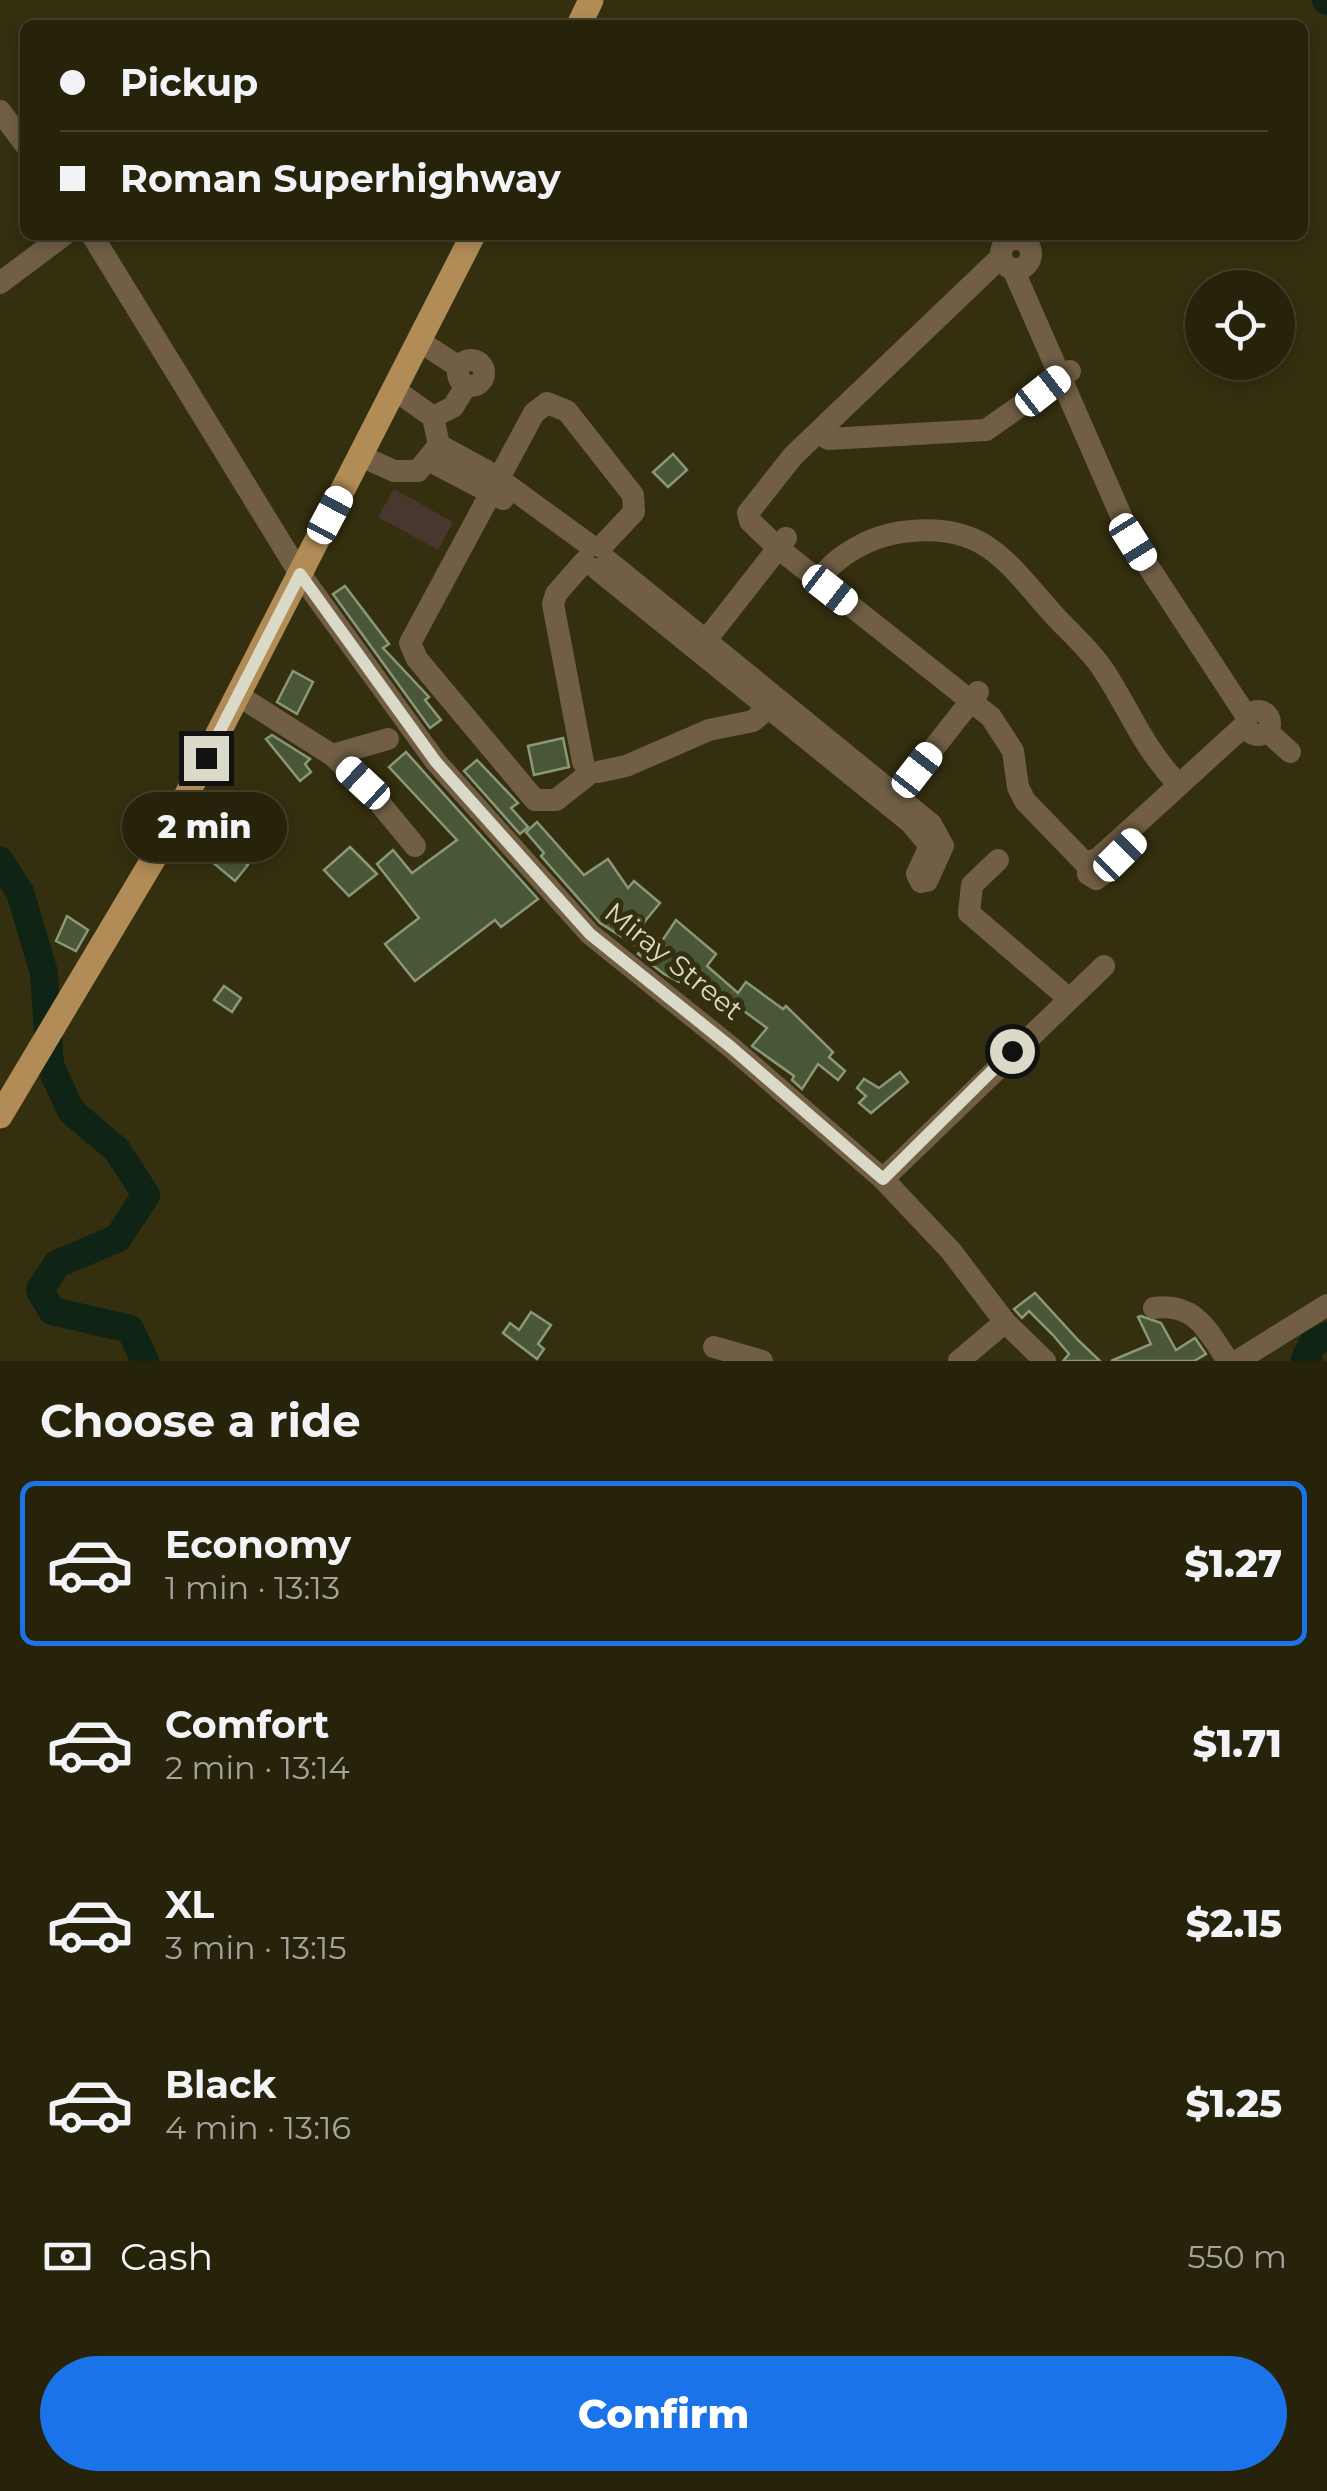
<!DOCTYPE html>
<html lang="en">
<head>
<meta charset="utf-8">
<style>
  body { margin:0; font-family:Montserrat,sans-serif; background:#2f2b14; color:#f1f3f6; height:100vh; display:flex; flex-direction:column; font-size:38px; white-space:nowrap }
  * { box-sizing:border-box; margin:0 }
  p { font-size:32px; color:#a4a49d }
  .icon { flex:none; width:55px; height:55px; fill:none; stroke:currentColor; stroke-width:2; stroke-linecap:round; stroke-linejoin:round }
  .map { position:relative; height:1361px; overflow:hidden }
  .details { display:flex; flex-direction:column; background:#27230b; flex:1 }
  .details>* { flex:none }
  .top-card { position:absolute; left:20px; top:20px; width:1288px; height:220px; border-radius:15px; box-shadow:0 5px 15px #0003,0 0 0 2px #43402c; display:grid; align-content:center; height:220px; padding:0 40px; background:#27230b }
  .controls { position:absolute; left:1185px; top:270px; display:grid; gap:20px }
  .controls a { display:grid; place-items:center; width:110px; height:110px; border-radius:50%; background:#27230b; box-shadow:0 5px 15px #0003,0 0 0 2px #43402c; font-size:50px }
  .end { position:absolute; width:45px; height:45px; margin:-22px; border:12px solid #dbd9c7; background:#111; box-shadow:0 0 0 5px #111 }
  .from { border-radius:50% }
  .bubble { position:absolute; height:70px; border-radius:35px; background:#27230b; box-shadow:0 5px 15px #0003,0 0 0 2px #43402c; font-size:32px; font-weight:800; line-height:70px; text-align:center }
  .car { position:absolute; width:30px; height:60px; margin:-30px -15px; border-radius:12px; box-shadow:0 0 8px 2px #0007; background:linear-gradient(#fff 24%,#345 0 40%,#fff 0 76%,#345 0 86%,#fff 0) }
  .top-card b { display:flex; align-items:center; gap:35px; height:95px; font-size:38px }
  .top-card b+b { border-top:2px solid #43402c }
  .top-card i { width:25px; height:25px; background:#f1f3f6 }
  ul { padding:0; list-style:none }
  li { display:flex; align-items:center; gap:30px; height:165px; margin:0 20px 15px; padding:0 20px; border:5px solid transparent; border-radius:15px }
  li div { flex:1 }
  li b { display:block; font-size:38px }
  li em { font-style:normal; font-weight:800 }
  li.selected { border-color:#1a73e8 }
  li>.icon { width:90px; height:90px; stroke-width:1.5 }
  h2 { padding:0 40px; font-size:45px; line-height:120px }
  .pay { display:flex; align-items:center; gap:25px; height:110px; padding:0 40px; font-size:38px }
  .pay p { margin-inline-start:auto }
  .cta { display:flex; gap:20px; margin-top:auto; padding:20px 40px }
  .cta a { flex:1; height:115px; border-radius:60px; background:#1a73e8; color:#fff; font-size:40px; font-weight:800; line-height:115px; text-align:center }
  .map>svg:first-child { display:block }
  .green { fill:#47372f }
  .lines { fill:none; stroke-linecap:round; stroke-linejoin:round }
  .river { stroke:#0f2415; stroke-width:28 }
  .building { fill:#4a5638; stroke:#8a9877; stroke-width:2.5 }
  .minor { stroke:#715e45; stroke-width:22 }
  .major { stroke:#b28c56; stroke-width:25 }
  .route { stroke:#dbd9c7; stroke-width:12 }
  .labels { text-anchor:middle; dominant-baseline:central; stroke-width:10; stroke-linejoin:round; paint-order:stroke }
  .street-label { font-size:28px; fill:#dbd9c7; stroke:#342f0f }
</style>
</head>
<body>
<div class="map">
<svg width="1327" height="1361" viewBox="0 0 1327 1361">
  <rect width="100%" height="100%" fill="#342f0f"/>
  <polygon class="green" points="394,489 453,522 438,550 378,517"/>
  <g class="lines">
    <g class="river">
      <polyline points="1326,0 1327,1"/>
      <polyline points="0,861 20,892 44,973 50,1065 71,1111 117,1150 146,1195 118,1238 57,1264 40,1290 52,1311 130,1329 145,1361"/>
      <polyline points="1308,1361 1305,1359 1312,1344 1327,1336"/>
    </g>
  </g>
  <g class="building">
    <polygon points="673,454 687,470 668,487 653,472"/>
    <polygon points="345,586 389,644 383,648 429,697 425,700 441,720 430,728 333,594"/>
    <polygon points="293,671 313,682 297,714 277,702"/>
    <polygon points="272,735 310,759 305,764 311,772 300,781 266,739"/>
    <polygon points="563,738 569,767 534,775 528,746"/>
    <polygon points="406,752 538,899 501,927 495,920 415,981 385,944 419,918 377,864 393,850 412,873 457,840 389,767"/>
    <polygon points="477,760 518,803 511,808 528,827 520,834 464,771"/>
    <polygon points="537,822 584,875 608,859 628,888 634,881 660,903 641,926 662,941 676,920 716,954 707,966 738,993 746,982 783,1009 786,1006 833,1052 829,1057 845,1071 838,1080 818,1064 802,1089 792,1080 794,1076 752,1046 767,1028 688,970 679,982 664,974 638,954 641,949 600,923 541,856 544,853 526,832"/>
    <polygon points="218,839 248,865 235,881 204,855"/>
    <polygon points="350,847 377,874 349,896 324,870"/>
    <polygon points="67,916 88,930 76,951 56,941"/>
    <polygon points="224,986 241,998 232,1012 214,1000"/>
    <polygon points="900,1072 908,1082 871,1113 859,1103 866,1096 857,1088 864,1079 879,1088"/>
    <polygon points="1035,1293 1079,1341 1100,1361 1063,1361 1069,1354 1053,1335 1029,1311 1022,1318 1014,1309"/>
    <polygon points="531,1312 551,1325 538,1344 544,1349 537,1359 503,1333 510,1323 519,1330"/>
    <polygon points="1141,1316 1161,1323 1176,1350 1195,1338 1206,1354 1194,1361 1111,1361 1151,1344 1138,1317"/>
  </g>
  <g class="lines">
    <g class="minor">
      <polyline points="0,111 25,144"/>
      <polyline points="92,235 300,574 436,762 590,934 732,1048 883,1179 951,1251 1005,1322 1045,1361"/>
      <circle cx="1016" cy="254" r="15"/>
      <polyline points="1001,257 793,456 748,513 750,521 778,548 991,717 1013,751 1018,787 1025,801 1087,865"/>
      <polyline points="1013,269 1133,543 1247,717"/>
      <polyline points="0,283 64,235"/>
      <polyline points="419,341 459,367"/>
      <circle cx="471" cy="373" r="13"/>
      <polyline points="433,417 453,407 466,386"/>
      <polyline points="828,439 986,430 1070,371"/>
      <polyline points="439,445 492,474 591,546"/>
      <polyline points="361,456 394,471 418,471 439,445 433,417 395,390"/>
      <polyline points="430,461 503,499"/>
      <polyline points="597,569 911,823 930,846 917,874 921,882 927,881 943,846 931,824 608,561"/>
      <path d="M 818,581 C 836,555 871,536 902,532 C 983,521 1005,560 1053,614 C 1070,633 1090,649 1104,671 C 1131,712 1143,748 1179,785"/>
      <polyline points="699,649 786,538"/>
      <polyline points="239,696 332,755 363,783 415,846"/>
      <circle cx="1258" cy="723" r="12"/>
      <polyline points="1267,731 1290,752"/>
      <polyline points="332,755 388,739"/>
      <polyline points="583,762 553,604 556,594 584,562"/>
      <polyline points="598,772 626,766 709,730 753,721 777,700"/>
      <polyline points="589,774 556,800 535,800 417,659 410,643 534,413 547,403 567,411 633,495 634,512 601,547"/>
      <polyline points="889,805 978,692"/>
      <polyline points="1099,858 1107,871 1096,879 1088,874 1088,862 1099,858 1246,724"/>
      <polyline points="998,860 972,885 969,913 1067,997"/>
      <polyline points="883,1179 1104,966"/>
      <path d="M 1154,1308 C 1195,1302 1208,1331 1228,1361"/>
      <polyline points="714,1347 762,1361"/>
      <polyline points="959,1361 1005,1322"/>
      <polyline points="1237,1361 1327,1305"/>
    </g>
    <g class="major">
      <polyline points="579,25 591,0"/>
      <polyline points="0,1116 157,853 473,235"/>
    </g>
  </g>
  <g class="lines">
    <polyline class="route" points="206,758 300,574 436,762 590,934 732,1048 883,1179 1012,1051"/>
  </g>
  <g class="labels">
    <g class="street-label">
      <text transform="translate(674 961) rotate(39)">Miray Street</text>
    </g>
  </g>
</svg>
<div class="controls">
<a><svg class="icon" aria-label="locate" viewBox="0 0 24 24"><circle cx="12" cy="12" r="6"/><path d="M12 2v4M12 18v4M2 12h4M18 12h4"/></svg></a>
</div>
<i class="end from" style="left:1012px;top:1051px"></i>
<i class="end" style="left:206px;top:758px"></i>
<div class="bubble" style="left:122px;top:792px;width:165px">2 min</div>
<i class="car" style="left:1043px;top:391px;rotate:52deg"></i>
<i class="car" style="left:330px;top:515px;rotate:28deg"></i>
<i class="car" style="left:1133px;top:542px;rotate:148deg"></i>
<i class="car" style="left:830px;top:590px;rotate:128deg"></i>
<i class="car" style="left:917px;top:770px;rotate:38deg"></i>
<i class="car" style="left:363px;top:783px;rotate:313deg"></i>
<i class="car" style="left:1120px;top:855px;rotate:45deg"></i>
<div class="top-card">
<b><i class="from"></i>Pickup</b>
<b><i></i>Roman Superhighway</b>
</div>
</div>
<section class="details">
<h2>Choose a ride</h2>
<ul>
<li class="selected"><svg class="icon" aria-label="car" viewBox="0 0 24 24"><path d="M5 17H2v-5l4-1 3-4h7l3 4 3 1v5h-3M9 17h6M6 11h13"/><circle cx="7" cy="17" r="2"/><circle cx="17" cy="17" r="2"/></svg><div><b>Economy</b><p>1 min · 13:13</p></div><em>$1.27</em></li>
<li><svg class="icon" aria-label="car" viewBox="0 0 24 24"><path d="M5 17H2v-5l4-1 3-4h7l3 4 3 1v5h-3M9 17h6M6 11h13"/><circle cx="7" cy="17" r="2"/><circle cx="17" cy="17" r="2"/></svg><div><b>Comfort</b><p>2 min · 13:14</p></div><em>$1.71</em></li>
<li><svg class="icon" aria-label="car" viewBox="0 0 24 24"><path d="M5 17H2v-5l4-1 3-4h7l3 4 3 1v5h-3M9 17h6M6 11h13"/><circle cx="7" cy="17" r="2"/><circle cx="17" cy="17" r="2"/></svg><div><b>XL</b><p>3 min · 13:15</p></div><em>$2.15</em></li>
<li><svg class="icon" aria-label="car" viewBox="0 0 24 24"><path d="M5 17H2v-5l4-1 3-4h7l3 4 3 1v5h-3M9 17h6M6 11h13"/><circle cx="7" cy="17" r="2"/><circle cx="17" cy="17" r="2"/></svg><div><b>Black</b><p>4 min · 13:16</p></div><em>$1.25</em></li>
</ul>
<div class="pay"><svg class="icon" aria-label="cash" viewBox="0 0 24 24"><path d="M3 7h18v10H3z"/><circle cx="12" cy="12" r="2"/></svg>Cash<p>550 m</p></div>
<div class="cta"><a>Confirm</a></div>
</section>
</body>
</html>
